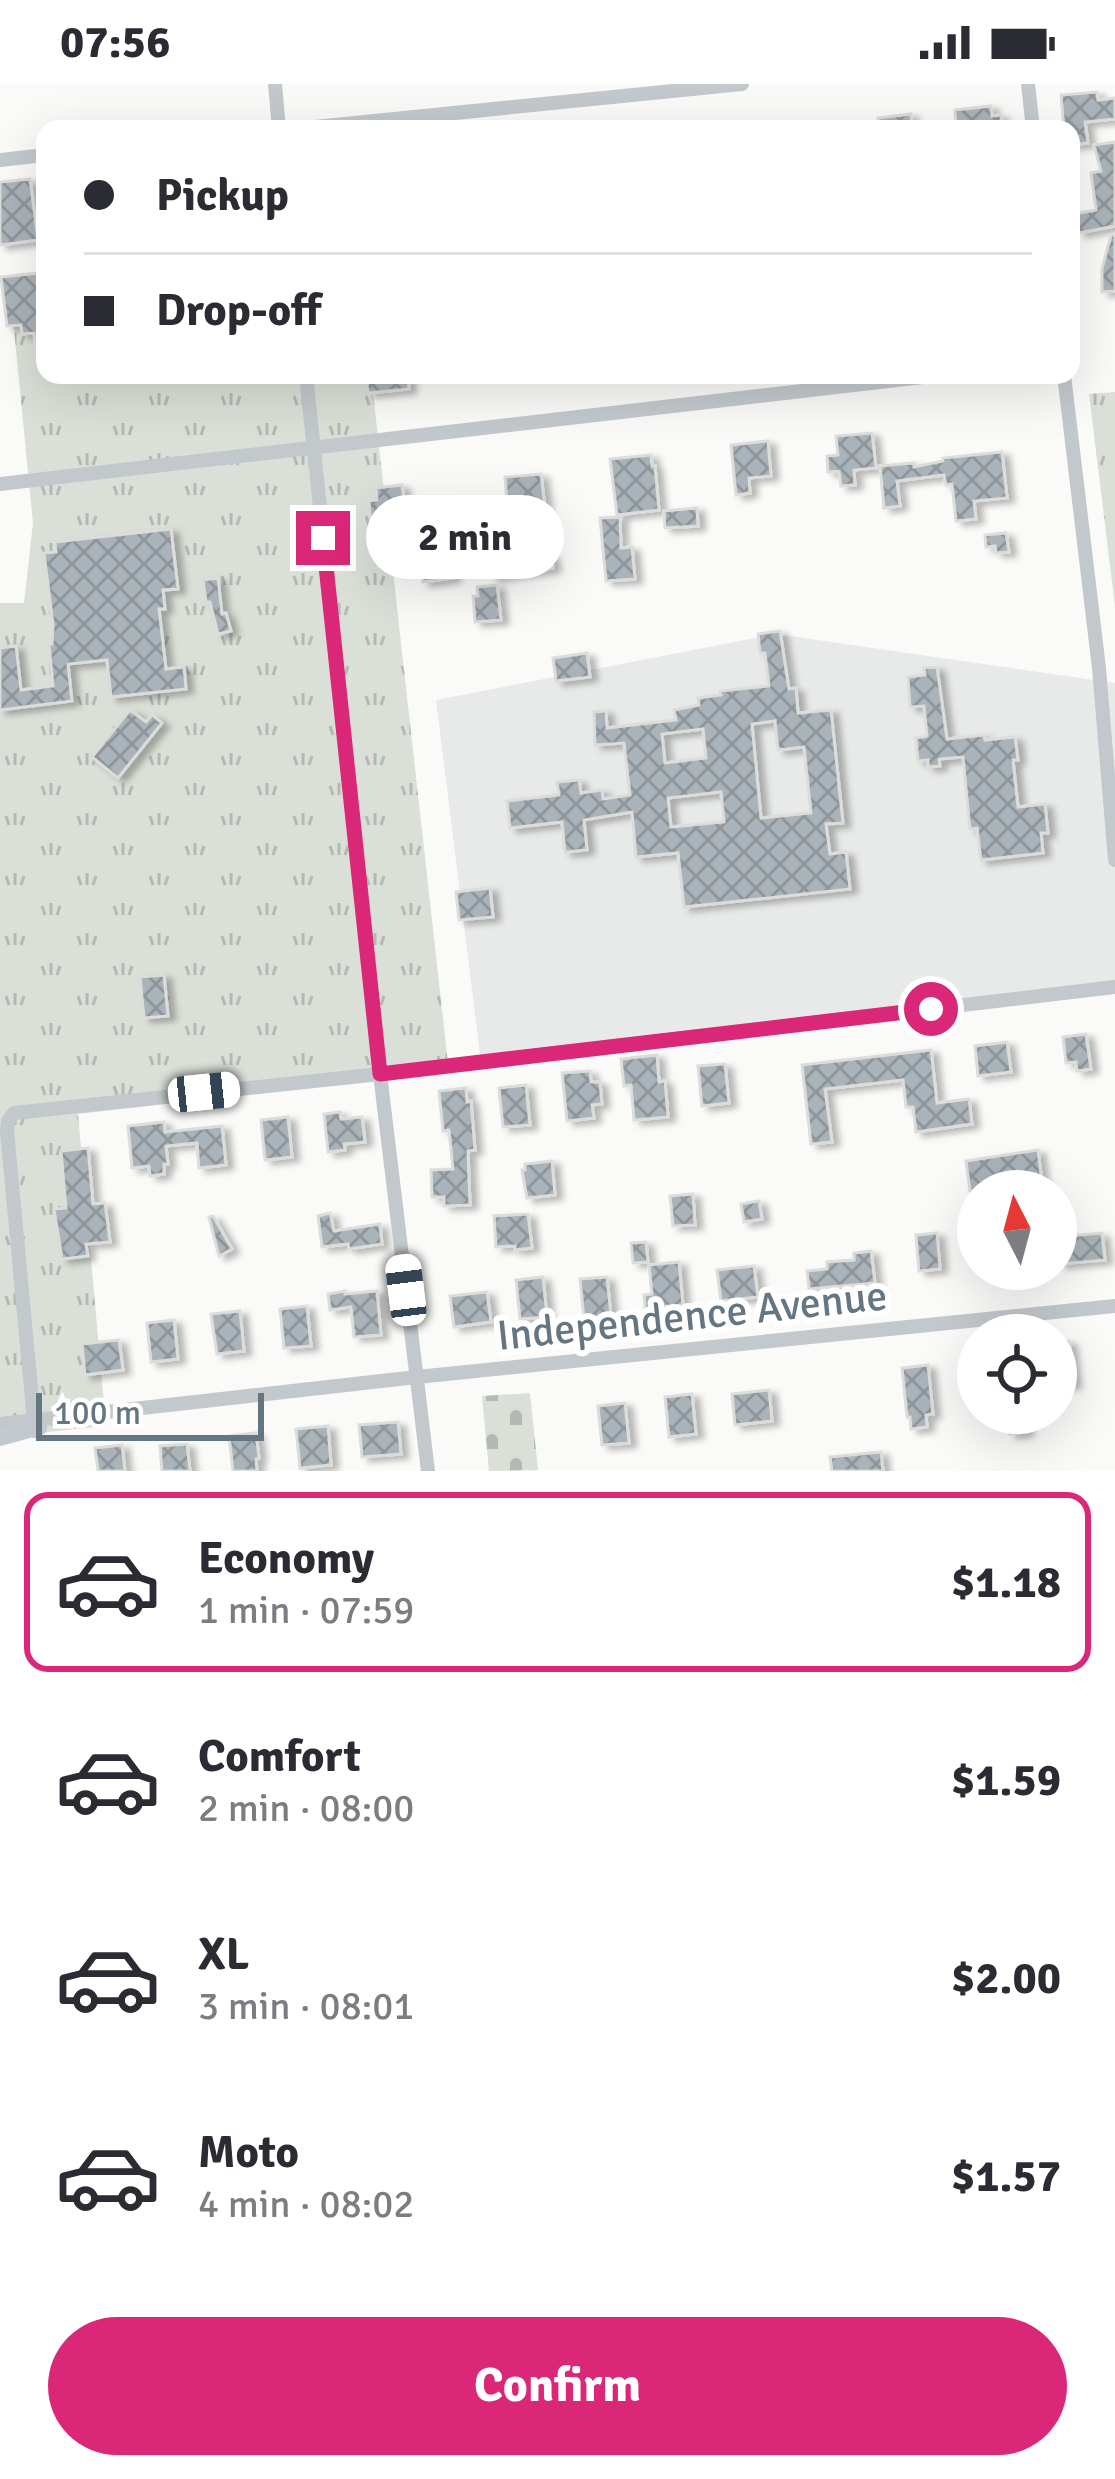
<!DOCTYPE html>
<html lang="en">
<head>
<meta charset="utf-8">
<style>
  body { margin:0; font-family:Signika,sans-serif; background:#f7f7f7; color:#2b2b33; height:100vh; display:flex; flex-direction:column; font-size:45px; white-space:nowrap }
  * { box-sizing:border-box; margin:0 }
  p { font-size:39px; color:#7c7c81 }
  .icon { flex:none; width:66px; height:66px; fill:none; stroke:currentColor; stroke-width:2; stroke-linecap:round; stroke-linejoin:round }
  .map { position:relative; height:1387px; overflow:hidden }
  .side { display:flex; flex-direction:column; background:#fff; flex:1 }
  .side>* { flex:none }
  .hud { position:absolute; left:36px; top:36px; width:1044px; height:264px; border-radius:24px; box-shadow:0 12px 48px #0002; display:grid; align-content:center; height:264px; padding:0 48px; background:#fff }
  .needle { width:78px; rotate:354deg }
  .buttons { position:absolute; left:957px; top:1086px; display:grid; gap:24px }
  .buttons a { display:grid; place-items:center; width:120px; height:120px; border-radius:50%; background:#fff; box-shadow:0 12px 48px #0002; font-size:60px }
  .scale { position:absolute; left:36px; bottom:30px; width:228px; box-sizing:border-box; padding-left:12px; border:6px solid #657683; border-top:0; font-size:33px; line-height:42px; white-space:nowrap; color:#657683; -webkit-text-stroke:9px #fff; paint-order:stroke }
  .end { position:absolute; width:54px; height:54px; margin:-27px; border:15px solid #db2777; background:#fff; box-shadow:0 0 0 6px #fff }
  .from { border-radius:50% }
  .bubble { position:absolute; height:84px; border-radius:42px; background:#fff; box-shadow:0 12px 48px #0002; font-size:39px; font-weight:700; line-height:84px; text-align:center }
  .car { position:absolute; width:36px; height:72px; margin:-36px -18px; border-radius:15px; box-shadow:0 0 9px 3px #0007; background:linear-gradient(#fff 24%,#345 0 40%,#fff 0 76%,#345 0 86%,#fff 0) }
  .hud b { display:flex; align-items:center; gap:42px; height:114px; font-size:45px }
  .hud b+b { border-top:3px solid #e1e1e2 }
  .hud i { width:30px; height:30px; background:#2b2b33 }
  ul { padding:21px 0 0; list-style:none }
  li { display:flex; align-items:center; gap:36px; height:180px; margin:0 24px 18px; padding:0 24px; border:6px solid transparent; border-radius:24px }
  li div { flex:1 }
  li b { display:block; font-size:45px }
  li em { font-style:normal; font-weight:700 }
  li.selected { border-color:#db2777 }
  li>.icon { width:108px; height:108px; stroke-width:1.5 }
  .action { display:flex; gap:24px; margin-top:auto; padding:24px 48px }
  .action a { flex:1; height:138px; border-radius:72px; background:#db2777; color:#fff; font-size:48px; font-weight:700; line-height:138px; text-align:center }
  .status { display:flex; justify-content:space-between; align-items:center; height:84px; padding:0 60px; background:#fff; direction:ltr }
  .status svg { height:33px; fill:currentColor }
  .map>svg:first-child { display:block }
  .built { fill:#e8e9e9 }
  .cemetery { fill:url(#cemetery-stones) }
  .park { fill:url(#park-tufts) }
  .building { fill:url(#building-cross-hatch); stroke:#dcdcda; stroke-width:3; fill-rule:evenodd; filter:url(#shadow) }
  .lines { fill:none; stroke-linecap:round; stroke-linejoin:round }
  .minor { stroke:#c3c8cc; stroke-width:14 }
  .route { stroke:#db2777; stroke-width:15 }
  .labels { text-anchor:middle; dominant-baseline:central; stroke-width:12; stroke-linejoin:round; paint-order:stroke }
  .street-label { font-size:42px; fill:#657683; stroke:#fff }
</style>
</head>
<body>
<div class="status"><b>07:56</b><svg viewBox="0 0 49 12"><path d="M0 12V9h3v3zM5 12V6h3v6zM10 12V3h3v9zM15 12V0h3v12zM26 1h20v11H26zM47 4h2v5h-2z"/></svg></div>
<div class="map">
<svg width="1115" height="1387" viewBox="0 0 1115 1387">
  <defs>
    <pattern id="cemetery-stones" width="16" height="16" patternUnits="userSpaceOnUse" patternTransform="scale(3)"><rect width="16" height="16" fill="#dadfd7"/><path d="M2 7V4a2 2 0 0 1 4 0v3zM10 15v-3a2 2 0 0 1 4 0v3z" fill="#b4b9b4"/></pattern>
    <pattern id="park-tufts" width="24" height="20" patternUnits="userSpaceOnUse" patternTransform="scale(3)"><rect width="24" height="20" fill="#dadfd7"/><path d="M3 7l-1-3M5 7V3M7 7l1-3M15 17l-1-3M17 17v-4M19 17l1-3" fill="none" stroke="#b4b9b4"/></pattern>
    <pattern id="building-cross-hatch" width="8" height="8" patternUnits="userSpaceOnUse" patternTransform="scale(3)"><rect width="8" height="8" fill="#aab3b9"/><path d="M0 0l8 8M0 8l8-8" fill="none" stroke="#8e969c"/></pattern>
    <filter id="shadow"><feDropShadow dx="7" dy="4" stdDeviation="3" flood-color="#0004"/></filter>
  </defs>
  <rect width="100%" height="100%" fill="#fafaf8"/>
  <polygon class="built" points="776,550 1115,599 1115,908 481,978 436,616"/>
  <polygon class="cemetery" points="530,1309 538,1386 489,1387 482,1312"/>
  <g class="park">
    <polygon points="45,201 45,291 371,291 449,988 78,1030 106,1342 0,1353 0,519 24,519 33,439 10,205"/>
    <polygon points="1115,308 1115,522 1089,310"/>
  </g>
  <g class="building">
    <polygon points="1097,8 1098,16 1115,14 1115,35 1085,38 1088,59 1071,61 1071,45 1064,45 1061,11"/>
    <polygon points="991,22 992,32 1001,31 1003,45 956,45 955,26"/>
    <polygon points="911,30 912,45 879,45 878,34"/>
    <polygon points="1115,58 1115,142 1079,149 1075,130 1096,126 1091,89 1101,87 1094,61"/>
    <polygon points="30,95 38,156 0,161 0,98"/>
    <polygon points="1111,151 1115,151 1115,207 1102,208 1102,185"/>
    <polygon points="39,189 45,275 37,276 34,249 22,250 21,241 7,242 1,193"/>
    <polygon points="366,291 408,291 409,305 368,309"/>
    <polygon points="872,349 876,384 854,386 855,401 841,402 839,387 828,388 827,372 838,371 836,352"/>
    <polygon points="768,357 771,392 749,394 750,409 736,411 731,361"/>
    <polygon points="1002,368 1007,414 974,417 976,435 956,437 952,400 946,401 944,391 897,397 900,422 884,424 880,382 914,379 914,383 943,377 943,374"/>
    <polygon points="651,371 652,382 655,382 659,426 617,431 610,375"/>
    <polygon points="541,390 545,424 522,427 524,442 509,443 505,393"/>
    <polygon points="402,401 404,416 441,413 442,420 449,419 451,439 392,445 393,453 381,454 379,437 371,438 369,417 377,416 376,404"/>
    <polygon points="697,424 698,442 665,444 664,427"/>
    <polygon points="620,433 621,464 632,463 635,495 606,497 600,434"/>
    <polygon points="171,445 178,505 163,506 165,525 159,525 166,585 184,583 186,605 111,613 107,576 68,580 72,617 0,626 0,564 16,562 21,606 53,602 49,561 52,560 53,541 44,469 56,468 55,458"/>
    <polygon points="1006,449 1009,468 996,469 995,462 986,463 985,451"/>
    <polygon points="449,463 453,494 423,498 422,485 433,484 431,465"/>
    <polygon points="500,469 502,476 551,470 553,484 492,493 488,471"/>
    <polygon points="218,494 222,530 226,529 231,547 218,550 210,518 206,518 203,496"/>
    <polygon points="497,501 501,536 475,538 473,512 478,512 477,503"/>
    <path d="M 780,547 L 789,605 L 796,604 L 798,629 L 831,626 L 843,739 L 826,740 L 830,770 L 846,768 L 850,805 L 684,823 L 678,769 L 636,773 L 632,728 L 584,736 L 587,766 L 565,768 L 562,738 L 510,744 L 507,717 L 559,711 L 557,698 L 579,696 L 581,709 L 602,706 L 603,715 L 630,711 L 624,659 L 595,661 L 594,628 L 606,627 L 607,644 L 676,636 L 674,626 L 699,621 L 698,614 L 721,611 L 720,607 L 769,602 L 765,569 L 760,569 L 758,550 ZM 775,637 L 778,666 L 804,663 L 811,729 L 761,734 L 752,640 ZM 703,645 L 706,674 L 665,679 L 662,650 ZM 721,708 L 724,738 L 671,743 L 668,714 Z"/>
    <polygon points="587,569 590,593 556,597 553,574"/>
    <polygon points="937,583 947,655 984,651 985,656 1015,653 1018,676 1013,676 1018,723 1045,720 1048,749 1041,749 1043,769 981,776 977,744 970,745 963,673 939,675 940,682 928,683 928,676 918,677 916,654 927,652 924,622 910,623 908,593 925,591 924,584"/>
    <polygon points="130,626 146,638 152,631 162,639 118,694 92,673"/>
    <polygon points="490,804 493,833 459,836 456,808"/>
    <polygon points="164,891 168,932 144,934 140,893"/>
    <polygon points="1086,950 1091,985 1077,987 1076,978 1066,979 1063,953"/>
    <polygon points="1007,958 1011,988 978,992 975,962"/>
    <polygon points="931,966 937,1019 969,1015 972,1040 916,1048 913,1023 906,1023 903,996 825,1005 832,1058 811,1060 802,981"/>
    <polygon points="657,971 659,998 665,997 668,1033 634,1036 631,1001 624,1002 621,975"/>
    <polygon points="725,980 729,1019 702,1022 698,982"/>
    <polygon points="590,987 591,998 600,998 602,1020 592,1021 594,1034 567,1037 562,989"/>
    <polygon points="526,1001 530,1041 503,1043 499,1004"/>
    <polygon points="466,1004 467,1018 471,1017 475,1066 468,1067 470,1121 444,1122 444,1113 432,1113 431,1086 453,1085 449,1046 443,1047 439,1007"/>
    <polygon points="340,1028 341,1035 362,1033 365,1058 344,1060 345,1066 328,1068 324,1030"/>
    <polygon points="288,1033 292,1073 265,1076 261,1036"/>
    <polygon points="164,1038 165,1048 222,1042 226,1081 199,1084 197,1059 166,1062 168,1080 164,1080 164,1090 150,1092 149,1082 132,1084 128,1042"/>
    <polygon points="88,1064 93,1120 105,1119 110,1158 86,1160 88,1172 62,1175 54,1125 66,1124 61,1067"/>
    <polygon points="1038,1066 1043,1107 970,1107 966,1077"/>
    <polygon points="552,1077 555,1111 527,1114 522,1086 525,1086 525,1080"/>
    <polygon points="693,1110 695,1141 673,1142 670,1112"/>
    <polygon points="759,1117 762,1135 744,1138 741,1120"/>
    <polygon points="330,1129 334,1147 380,1140 382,1160 349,1165 348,1160 322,1163 318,1132"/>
    <polygon points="528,1130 532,1164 515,1166 515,1162 496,1163 494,1132"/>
    <polygon points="213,1132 232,1165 219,1172 209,1133"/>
    <polygon points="937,1149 940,1185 919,1187 916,1151"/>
    <polygon points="1102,1149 1105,1176 1060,1180 1057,1153"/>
    <polygon points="646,1158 648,1178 633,1179 631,1159"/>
    <polygon points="871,1167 875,1199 809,1205 807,1187 827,1185 827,1178 854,1176 854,1169"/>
    <polygon points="679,1178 683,1221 645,1224 644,1211 652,1210 649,1181"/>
    <polygon points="754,1182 758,1213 721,1217 717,1186"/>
    <polygon points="543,1193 547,1233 520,1235 516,1196"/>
    <polygon points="607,1193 611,1232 584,1235 580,1195"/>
    <polygon points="345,1207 345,1210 377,1207 381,1251 354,1253 351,1223 330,1226 328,1210"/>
    <polygon points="487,1208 491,1238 454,1243 450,1212"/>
    <polygon points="307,1222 311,1262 284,1264 280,1225"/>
    <polygon points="240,1227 244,1267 217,1270 211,1230"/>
    <polygon points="174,1236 178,1275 151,1278 147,1239"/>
    <polygon points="119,1256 123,1286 85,1291 82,1260"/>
    <polygon points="1069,1257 1074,1300 1056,1302 1056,1258"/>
    <polygon points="978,1279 978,1315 970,1315 966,1280"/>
    <polygon points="928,1281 933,1330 926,1331 927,1343 911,1345 910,1333 907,1333 902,1284"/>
    <polygon points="769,1306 772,1337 735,1341 732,1310"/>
    <polygon points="692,1310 696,1350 669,1353 665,1313"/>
    <polygon points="625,1319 629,1359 602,1361 598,1322"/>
    <polygon points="1007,1329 1024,1329 1026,1348 1010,1350"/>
    <polygon points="398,1338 401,1370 362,1373 359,1341"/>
    <polygon points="328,1342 331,1381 300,1384 296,1345"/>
    <polygon points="256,1349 259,1374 256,1375 257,1387 233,1387 229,1352"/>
    <polygon points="187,1360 190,1387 162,1387 160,1362"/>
    <polygon points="122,1361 125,1387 98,1387 95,1364"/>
    <polygon points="881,1368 883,1387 832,1387 830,1373"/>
  </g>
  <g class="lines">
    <g class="minor">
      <polyline points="275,0 279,45"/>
      <polyline points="1028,0 1033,45"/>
      <polyline points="295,45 742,0"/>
      <polyline points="0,76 45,71"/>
      <polyline points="306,291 380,990 428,1387"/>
      <polyline points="1064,291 1099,584 1115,776"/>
      <polyline points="0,400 940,291"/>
      <polyline points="0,1340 417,1293 1115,1222"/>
      <polyline points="35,1347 7,1047 8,1037 14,1029 380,990 1115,903"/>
      <polyline points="0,1355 40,1344"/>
    </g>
  </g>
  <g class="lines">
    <polyline class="route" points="323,454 380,990 931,925"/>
  </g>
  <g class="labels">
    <g class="street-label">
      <text transform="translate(692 1232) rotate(-6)">Independence Avenue</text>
    </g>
  </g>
</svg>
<div class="buttons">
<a><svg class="needle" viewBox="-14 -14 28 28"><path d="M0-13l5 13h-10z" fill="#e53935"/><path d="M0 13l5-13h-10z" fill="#7c7c81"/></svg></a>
<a><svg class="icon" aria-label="locate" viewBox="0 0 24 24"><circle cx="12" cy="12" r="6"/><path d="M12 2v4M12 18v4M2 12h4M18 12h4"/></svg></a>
</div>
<div class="scale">100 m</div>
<i class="end from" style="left:931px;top:925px"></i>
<i class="end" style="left:323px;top:454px"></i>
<div class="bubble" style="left:366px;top:411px;width:198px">2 min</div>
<i class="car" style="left:204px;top:1008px;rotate:84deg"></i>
<i class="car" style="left:406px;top:1206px;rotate:353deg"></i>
<div class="hud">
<b><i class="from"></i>Pickup</b>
<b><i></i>Drop-off</b>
</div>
</div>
<section class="side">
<ul>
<li class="selected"><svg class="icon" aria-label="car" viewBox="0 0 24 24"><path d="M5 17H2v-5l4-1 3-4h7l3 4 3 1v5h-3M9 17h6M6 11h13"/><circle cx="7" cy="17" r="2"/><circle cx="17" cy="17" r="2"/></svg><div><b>Economy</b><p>1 min · 07:59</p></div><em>$1.18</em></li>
<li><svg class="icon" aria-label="car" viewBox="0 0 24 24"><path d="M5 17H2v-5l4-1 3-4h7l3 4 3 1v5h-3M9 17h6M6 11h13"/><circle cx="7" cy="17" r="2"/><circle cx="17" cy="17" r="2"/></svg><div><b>Comfort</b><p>2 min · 08:00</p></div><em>$1.59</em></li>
<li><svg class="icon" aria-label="car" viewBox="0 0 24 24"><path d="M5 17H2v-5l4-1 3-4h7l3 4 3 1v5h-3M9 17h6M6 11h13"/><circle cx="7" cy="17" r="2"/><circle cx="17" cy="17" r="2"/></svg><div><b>XL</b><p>3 min · 08:01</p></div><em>$2.00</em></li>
<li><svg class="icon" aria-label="car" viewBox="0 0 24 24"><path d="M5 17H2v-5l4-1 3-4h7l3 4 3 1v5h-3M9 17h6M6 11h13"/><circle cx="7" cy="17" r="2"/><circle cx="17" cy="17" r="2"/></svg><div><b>Moto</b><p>4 min · 08:02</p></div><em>$1.57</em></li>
</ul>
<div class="action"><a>Confirm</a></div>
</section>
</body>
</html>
